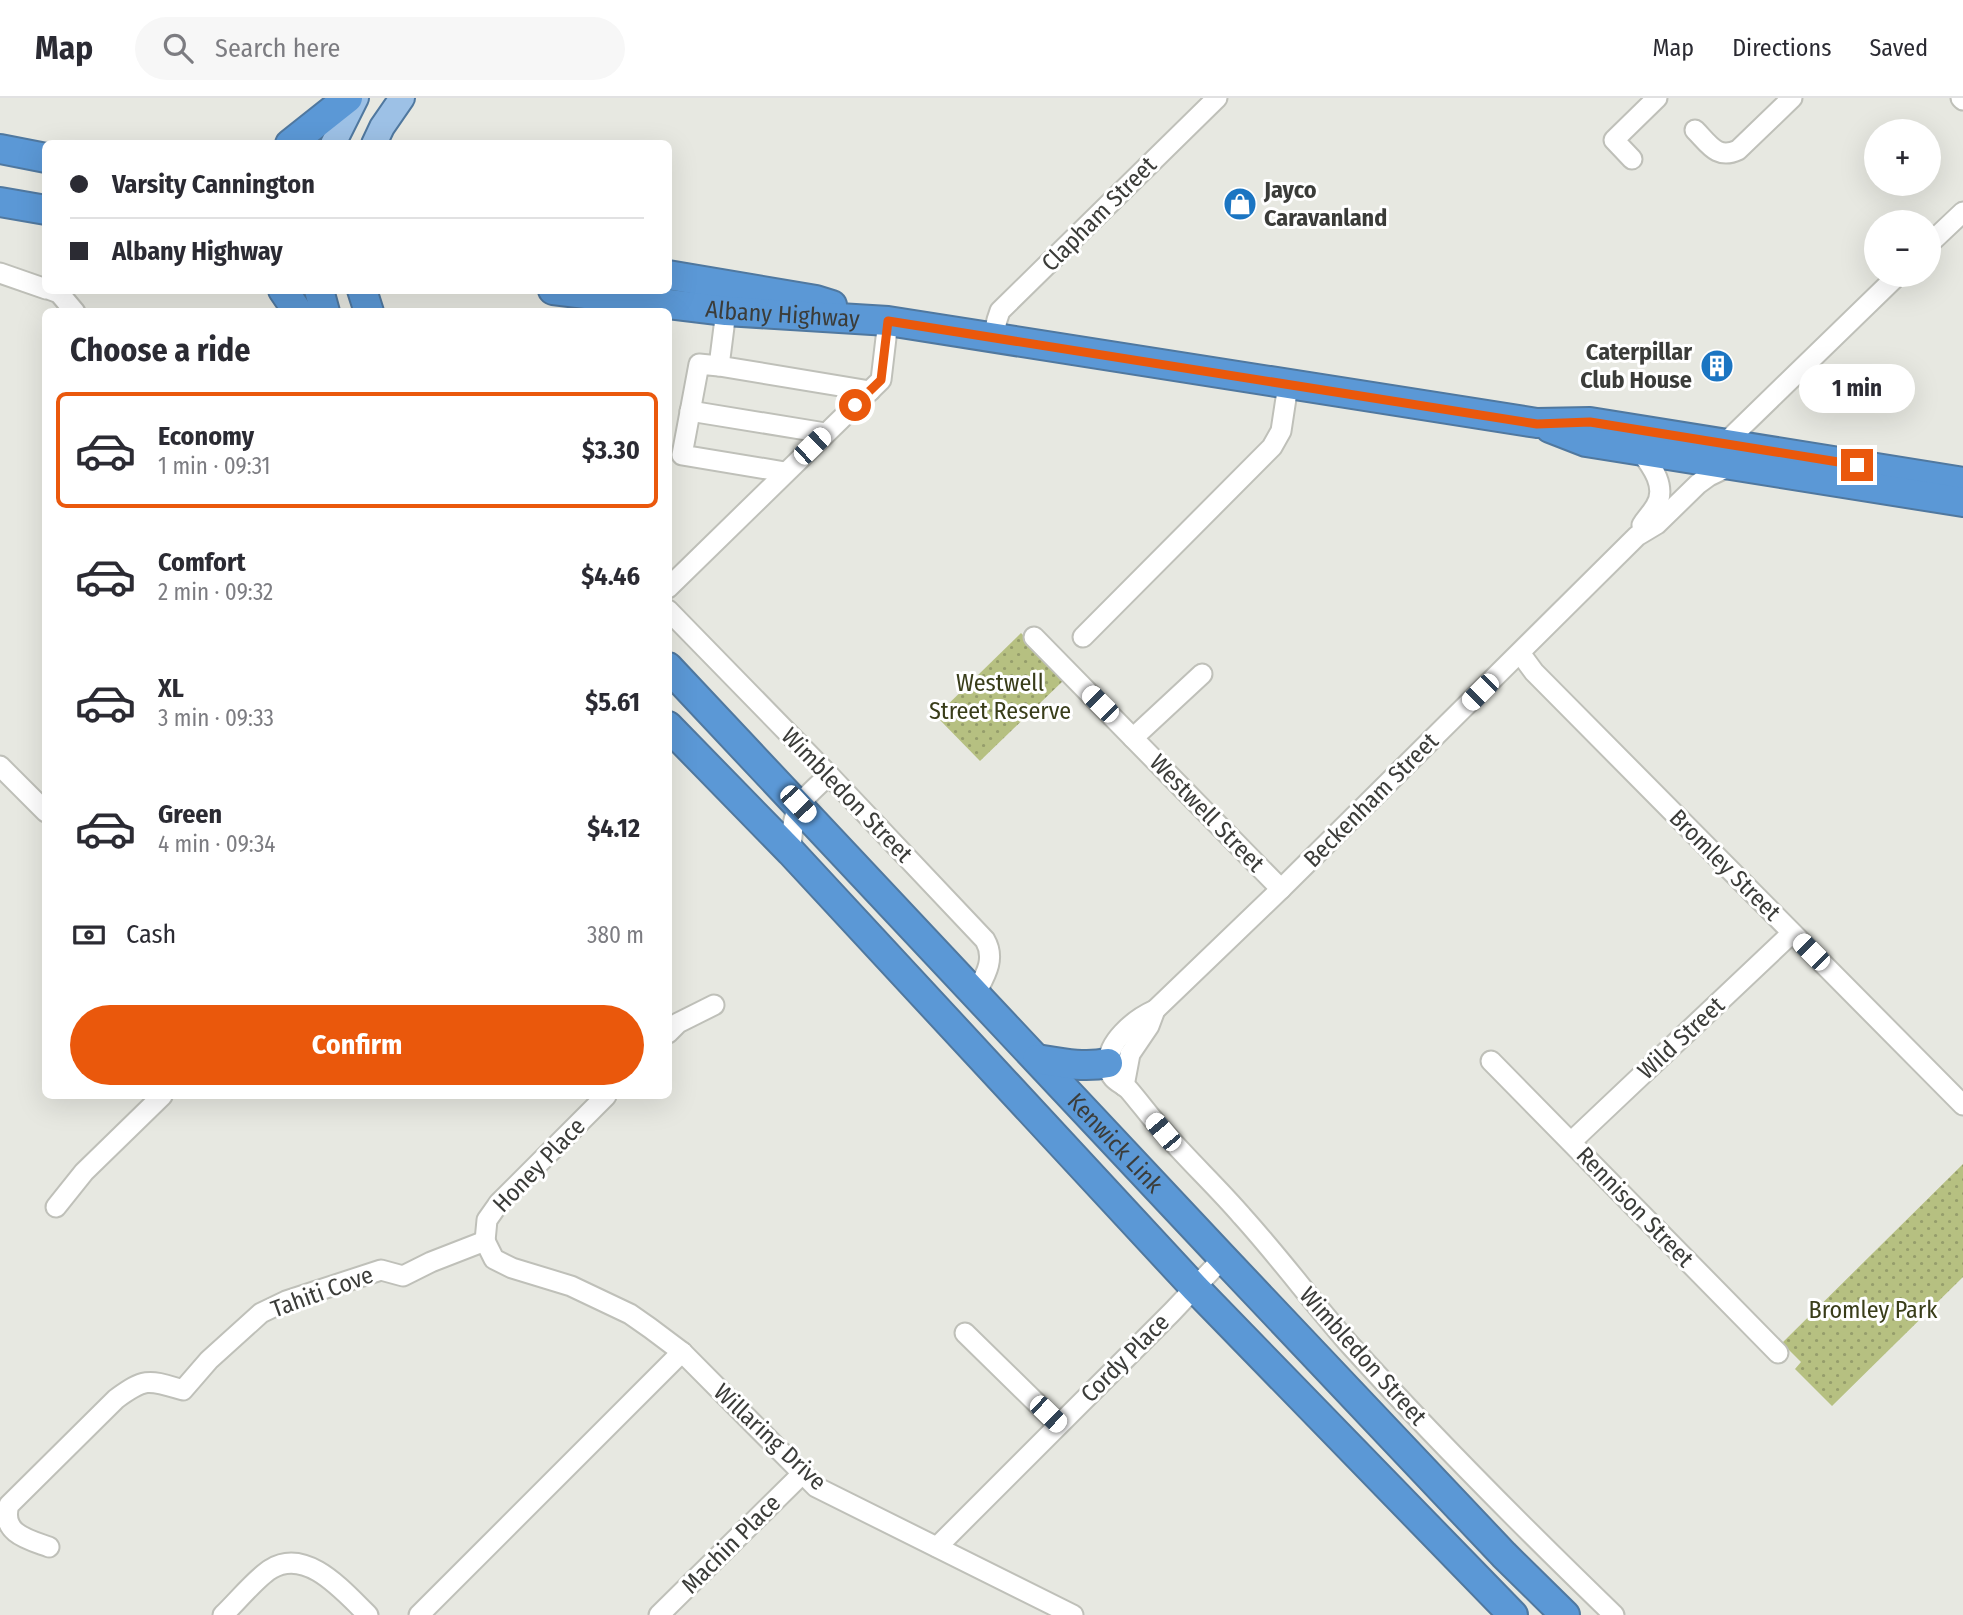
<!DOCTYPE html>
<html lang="en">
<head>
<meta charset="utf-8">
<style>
  body { margin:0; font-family:"Fira Sans Condensed",sans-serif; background:#f7f7f7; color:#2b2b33; height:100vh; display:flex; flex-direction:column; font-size:26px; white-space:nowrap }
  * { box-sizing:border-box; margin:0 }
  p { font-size:23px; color:#7c7c81 }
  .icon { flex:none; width:38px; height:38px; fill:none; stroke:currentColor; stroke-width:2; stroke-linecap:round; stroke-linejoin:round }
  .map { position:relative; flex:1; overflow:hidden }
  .panel { position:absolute; left:42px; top:210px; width:630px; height:791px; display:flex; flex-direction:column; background:#fff; border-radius:10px; box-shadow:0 7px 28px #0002 }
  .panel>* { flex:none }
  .banner { position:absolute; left:42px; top:42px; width:630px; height:154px; border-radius:10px; box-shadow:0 7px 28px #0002; display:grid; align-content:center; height:154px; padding:0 28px; background:#fff }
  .buttons { position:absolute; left:1864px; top:21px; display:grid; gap:14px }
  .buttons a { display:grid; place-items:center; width:77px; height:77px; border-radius:50%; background:#fff; box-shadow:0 7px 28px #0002; font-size:35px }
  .end { position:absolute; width:32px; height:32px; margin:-16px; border:9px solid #ea580c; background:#fff; box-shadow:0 0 0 4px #fff }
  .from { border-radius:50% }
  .bubble { position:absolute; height:49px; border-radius:24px; background:#fff; box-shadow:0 7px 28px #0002; font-size:23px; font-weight:700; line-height:49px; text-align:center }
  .car { position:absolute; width:21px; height:42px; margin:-21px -10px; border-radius:9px; box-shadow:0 0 5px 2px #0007; background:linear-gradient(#fff 24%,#345 0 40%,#fff 0 76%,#345 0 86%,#fff 0) }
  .banner b { display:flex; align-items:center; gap:24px; height:66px; font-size:26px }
  .banner b+b { border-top:2px solid #e1e1e2 }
  .banner i { width:18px; height:18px; background:#2b2b33 }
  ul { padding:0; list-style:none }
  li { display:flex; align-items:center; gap:21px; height:116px; margin:0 14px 10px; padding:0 14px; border:4px solid transparent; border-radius:10px }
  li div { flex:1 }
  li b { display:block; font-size:26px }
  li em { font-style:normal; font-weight:700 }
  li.current { border-color:#ea580c }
  li>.icon { width:63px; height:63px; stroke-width:1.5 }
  h2 { padding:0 28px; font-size:32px; line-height:84px }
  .pay { display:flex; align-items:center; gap:18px; height:77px; padding:0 28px; font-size:26px }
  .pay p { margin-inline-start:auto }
  .primary-button { display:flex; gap:14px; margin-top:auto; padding:14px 28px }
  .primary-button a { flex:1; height:80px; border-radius:42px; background:#ea580c; color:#fff; font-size:28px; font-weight:700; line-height:80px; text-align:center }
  header { display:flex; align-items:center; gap:42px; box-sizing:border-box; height:98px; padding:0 35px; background:#fff; border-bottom:2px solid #e1e1e2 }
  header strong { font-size:33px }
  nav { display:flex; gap:38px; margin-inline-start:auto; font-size:24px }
  .search { width:490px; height:63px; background:#f7f7f7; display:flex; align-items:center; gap:18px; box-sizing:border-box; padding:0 24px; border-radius:38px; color:#7c7c81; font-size:26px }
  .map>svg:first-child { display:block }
  .grass { fill:url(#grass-dots) }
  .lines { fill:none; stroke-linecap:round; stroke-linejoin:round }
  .minor-casing { stroke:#bfc0b9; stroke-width:23 }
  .major-casing { stroke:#50789f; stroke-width:28 }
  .highway-casing { stroke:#50789f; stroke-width:32 }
  .minor { stroke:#fff; stroke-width:19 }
  .major { stroke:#9dc1e6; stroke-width:24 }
  .highway { stroke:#5b98d6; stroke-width:28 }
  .route { stroke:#ea580c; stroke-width:9 }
  .labels { text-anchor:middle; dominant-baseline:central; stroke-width:6; stroke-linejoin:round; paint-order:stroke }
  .poi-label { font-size:24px; font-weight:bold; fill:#3b3c39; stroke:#fff; text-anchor:start }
  .street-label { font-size:24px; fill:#3b3c39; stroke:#fff }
  .park-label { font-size:24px; fill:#393d19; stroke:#fff }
</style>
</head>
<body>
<header>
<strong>Map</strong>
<div class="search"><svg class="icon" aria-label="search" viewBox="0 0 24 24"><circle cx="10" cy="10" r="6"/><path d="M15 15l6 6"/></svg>Search here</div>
<nav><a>Map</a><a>Directions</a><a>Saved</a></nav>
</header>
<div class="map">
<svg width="1963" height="1517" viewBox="0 0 1963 1517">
  <defs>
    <pattern id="grass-dots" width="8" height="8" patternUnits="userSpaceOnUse" patternTransform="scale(1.75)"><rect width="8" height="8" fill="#b6c081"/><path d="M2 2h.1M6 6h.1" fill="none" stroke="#959d6b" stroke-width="1.8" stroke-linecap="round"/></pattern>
  </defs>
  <rect width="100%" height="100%" fill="#e7e8e1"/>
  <g class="grass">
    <polygon points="1021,535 1065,581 980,663 936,618"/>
    <polygon points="1963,1066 1963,1179 1832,1308 1795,1271 1801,1264 1782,1245"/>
  </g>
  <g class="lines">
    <defs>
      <g id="minor">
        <polyline points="1961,0 1963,2"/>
        <path d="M 1695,32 C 1709,46 1717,62 1738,52 L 1792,0"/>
        <polyline points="1632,61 1614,42 1657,0"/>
        <polyline points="1928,147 1963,114"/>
        <polyline points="0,175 46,191"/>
        <polyline points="51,192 59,195 75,214"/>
        <polyline points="726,213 719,268 870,293"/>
        <polyline points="993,240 997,222 1000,213 1217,0"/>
        <polyline points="719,268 699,266 682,357 785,374"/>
        <polyline points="690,313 825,335"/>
        <polyline points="1724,346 1898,177"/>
        <path d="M 1640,353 C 1652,368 1668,390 1655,409 C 1651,416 1646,420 1642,427"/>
        <polyline points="668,490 881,282 888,223"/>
        <path d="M 668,512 L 829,677 L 985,842 C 996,861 985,878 976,895"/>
        <polyline points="1034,539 1281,791"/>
        <polyline points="1083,539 1272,349 1281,333 1288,287"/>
        <polyline points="1520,555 1534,574 1963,1007"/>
        <polyline points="1133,640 1202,576"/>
        <polyline points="0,668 46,714"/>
        <path d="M 791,754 C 793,707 796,708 829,677"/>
        <polyline points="668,935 678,925 714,907"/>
        <polyline points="1491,963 1778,1255"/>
        <polyline points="1124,988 1130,956 1149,928 1155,912"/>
        <polyline points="1571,1044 1792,835"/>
        <polyline points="56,1109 84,1074 162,998"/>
        <polyline points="485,1143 494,1161 512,1170 571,1188 630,1216 650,1230 682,1254 816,1389 1073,1517"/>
        <polyline points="485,1143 487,1122 499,1105 606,998"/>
        <polyline points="965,1235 1058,1326"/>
        <path d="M 49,1449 C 30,1442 0,1436 9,1407 L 116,1301 C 146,1279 149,1282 183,1292 L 209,1262 L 261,1215 L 286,1203 L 381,1172 L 403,1178 L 431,1164 L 485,1143"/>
        <polyline points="937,1449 1172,1214 1223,1160"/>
        <path d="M 223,1517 C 236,1505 257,1479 271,1471 C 307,1449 344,1494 368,1517"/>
        <polyline points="419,1517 682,1254"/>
        <polyline points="659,1517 803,1375"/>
        <path d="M 1614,1517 C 1524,1430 1435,1341 1351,1248 C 1314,1206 1280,1160 1242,1118 C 1217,1089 1188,1062 1163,1033 C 1151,1020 1141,1006 1129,992 C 1122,984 1111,984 1109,970 C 1104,945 1135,921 1155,912 L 1281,791 L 1637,438 L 1657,426 L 1698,386 L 1709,378 L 1730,368"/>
      </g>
      <g id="major">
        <polyline points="333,46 356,0"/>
        <polyline points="374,46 382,29 402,0"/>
      </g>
      <g id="highway">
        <polyline points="290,46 348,0"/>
        <polyline points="0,51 46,60"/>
        <polyline points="0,104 46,112"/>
        <polyline points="668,177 816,202 832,207"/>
        <polyline points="283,192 298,214"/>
        <polyline points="319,192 325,214"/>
        <polyline points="362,192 369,214"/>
        <path id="s1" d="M 553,192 L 726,213 L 888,223 L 1537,325 L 1590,324 L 1963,384"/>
        <polyline points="1550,330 1586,344 1963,404"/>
        <path id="s2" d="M 668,569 L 1223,1160 L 1504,1457 L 1565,1517"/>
        <polyline points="668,628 791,754 1195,1190 1513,1517"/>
        <path d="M 1037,961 C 1061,965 1084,970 1108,965"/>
      </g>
    </defs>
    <use href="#minor" class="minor-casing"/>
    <use href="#major" class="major-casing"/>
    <use href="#highway" class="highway-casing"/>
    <use href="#minor" class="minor"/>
    <use href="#major" class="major"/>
    <use href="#highway" class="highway"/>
  </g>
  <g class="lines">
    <polyline class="route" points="855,307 881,282 888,223 1537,326 1590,324 1857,367"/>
  </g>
  <defs>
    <symbol id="shop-disc" viewBox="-11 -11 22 22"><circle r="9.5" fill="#1b75c2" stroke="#fff"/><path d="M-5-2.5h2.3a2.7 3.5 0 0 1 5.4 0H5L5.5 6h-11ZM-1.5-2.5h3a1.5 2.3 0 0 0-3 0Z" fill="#fff"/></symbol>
    <symbol id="building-disc" viewBox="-11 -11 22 22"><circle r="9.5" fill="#1b75c2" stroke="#fff"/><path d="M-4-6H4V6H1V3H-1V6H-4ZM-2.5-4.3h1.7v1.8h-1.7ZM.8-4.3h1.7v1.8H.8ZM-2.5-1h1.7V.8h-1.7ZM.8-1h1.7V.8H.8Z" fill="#fff"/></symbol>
  </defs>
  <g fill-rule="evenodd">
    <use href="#shop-disc" x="1221" y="87" width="38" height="38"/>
    <use href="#building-disc" x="1698" y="249" width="38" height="38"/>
  </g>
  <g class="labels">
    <g class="poi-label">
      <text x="1264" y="92">Jayco<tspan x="1264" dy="28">Caravanland</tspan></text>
      <text x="1692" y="254" text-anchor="end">Caterpillar<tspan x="1692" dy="28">Club House</tspan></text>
    </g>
    <g class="street-label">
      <text transform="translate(1099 116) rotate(-45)">Clapham Street</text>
      <text stroke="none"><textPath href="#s1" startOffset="231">Albany Highway</textPath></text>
      <text transform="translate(847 697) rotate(46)">Wimbledon Street</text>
      <text transform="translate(1371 702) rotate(-45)">Beckenham Street</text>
      <text transform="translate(1207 715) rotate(46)">Westwell Street</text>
      <text transform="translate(1725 767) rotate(45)">Bromley Street</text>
      <text transform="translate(1681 940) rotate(-43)">Wild Street</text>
      <text stroke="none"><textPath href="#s2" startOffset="653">Kenwick Link</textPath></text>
      <text transform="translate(539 1067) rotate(-46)">Honey Place</text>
      <text transform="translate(1635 1109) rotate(46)">Rennison Street</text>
      <text transform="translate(322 1194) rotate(-20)">Tahiti Cove</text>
      <text transform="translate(1363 1258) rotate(48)">Wimbledon Street</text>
      <text transform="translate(1125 1260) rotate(-45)">Cordy Place</text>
      <text transform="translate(770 1339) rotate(43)">Willaring Drive</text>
      <text transform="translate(731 1446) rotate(-45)">Machin Place</text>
    </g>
    <g class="park-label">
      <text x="1000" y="585">Westwell<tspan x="1000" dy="28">Street Reserve</tspan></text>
      <text x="1873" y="1212">Bromley Park</text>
    </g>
  </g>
</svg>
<div class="buttons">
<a>+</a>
<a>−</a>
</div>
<i class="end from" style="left:855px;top:307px"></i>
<i class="end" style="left:1857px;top:367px"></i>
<div class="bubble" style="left:1799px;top:266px;width:116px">1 min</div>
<i class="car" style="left:812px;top:348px;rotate:46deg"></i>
<i class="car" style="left:1480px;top:594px;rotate:225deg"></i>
<i class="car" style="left:1100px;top:606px;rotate:315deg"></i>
<i class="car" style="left:798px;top:706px;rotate:137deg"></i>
<i class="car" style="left:1811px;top:854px;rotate:315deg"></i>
<i class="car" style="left:1163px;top:1034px;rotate:320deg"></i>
<i class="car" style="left:1048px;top:1316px;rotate:134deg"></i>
<div class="banner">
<b><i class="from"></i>Varsity Cannington</b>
<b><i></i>Albany Highway</b>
</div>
<section class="panel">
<h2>Choose a ride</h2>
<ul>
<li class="current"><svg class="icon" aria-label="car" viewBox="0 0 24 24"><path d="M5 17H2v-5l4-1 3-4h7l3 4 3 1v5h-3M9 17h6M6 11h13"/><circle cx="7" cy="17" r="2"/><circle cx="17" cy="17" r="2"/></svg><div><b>Economy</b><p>1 min · 09:31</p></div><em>$3.30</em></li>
<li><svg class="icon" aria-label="car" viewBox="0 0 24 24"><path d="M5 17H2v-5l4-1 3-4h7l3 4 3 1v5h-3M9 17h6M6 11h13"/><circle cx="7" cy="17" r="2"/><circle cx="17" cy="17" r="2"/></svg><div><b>Comfort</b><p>2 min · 09:32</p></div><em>$4.46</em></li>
<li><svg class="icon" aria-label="car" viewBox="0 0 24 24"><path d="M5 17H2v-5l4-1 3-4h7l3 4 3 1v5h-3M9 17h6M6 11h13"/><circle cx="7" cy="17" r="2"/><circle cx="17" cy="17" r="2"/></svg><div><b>XL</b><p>3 min · 09:33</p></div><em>$5.61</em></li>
<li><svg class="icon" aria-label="car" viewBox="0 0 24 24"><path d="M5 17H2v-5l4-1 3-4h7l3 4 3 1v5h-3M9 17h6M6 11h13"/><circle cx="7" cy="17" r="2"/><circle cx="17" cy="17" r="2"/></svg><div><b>Green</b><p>4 min · 09:34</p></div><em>$4.12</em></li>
</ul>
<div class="pay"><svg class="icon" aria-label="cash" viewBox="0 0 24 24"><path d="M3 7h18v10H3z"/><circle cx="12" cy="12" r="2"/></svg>Cash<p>380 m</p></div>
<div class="primary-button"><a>Confirm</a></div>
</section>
</div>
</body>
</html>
